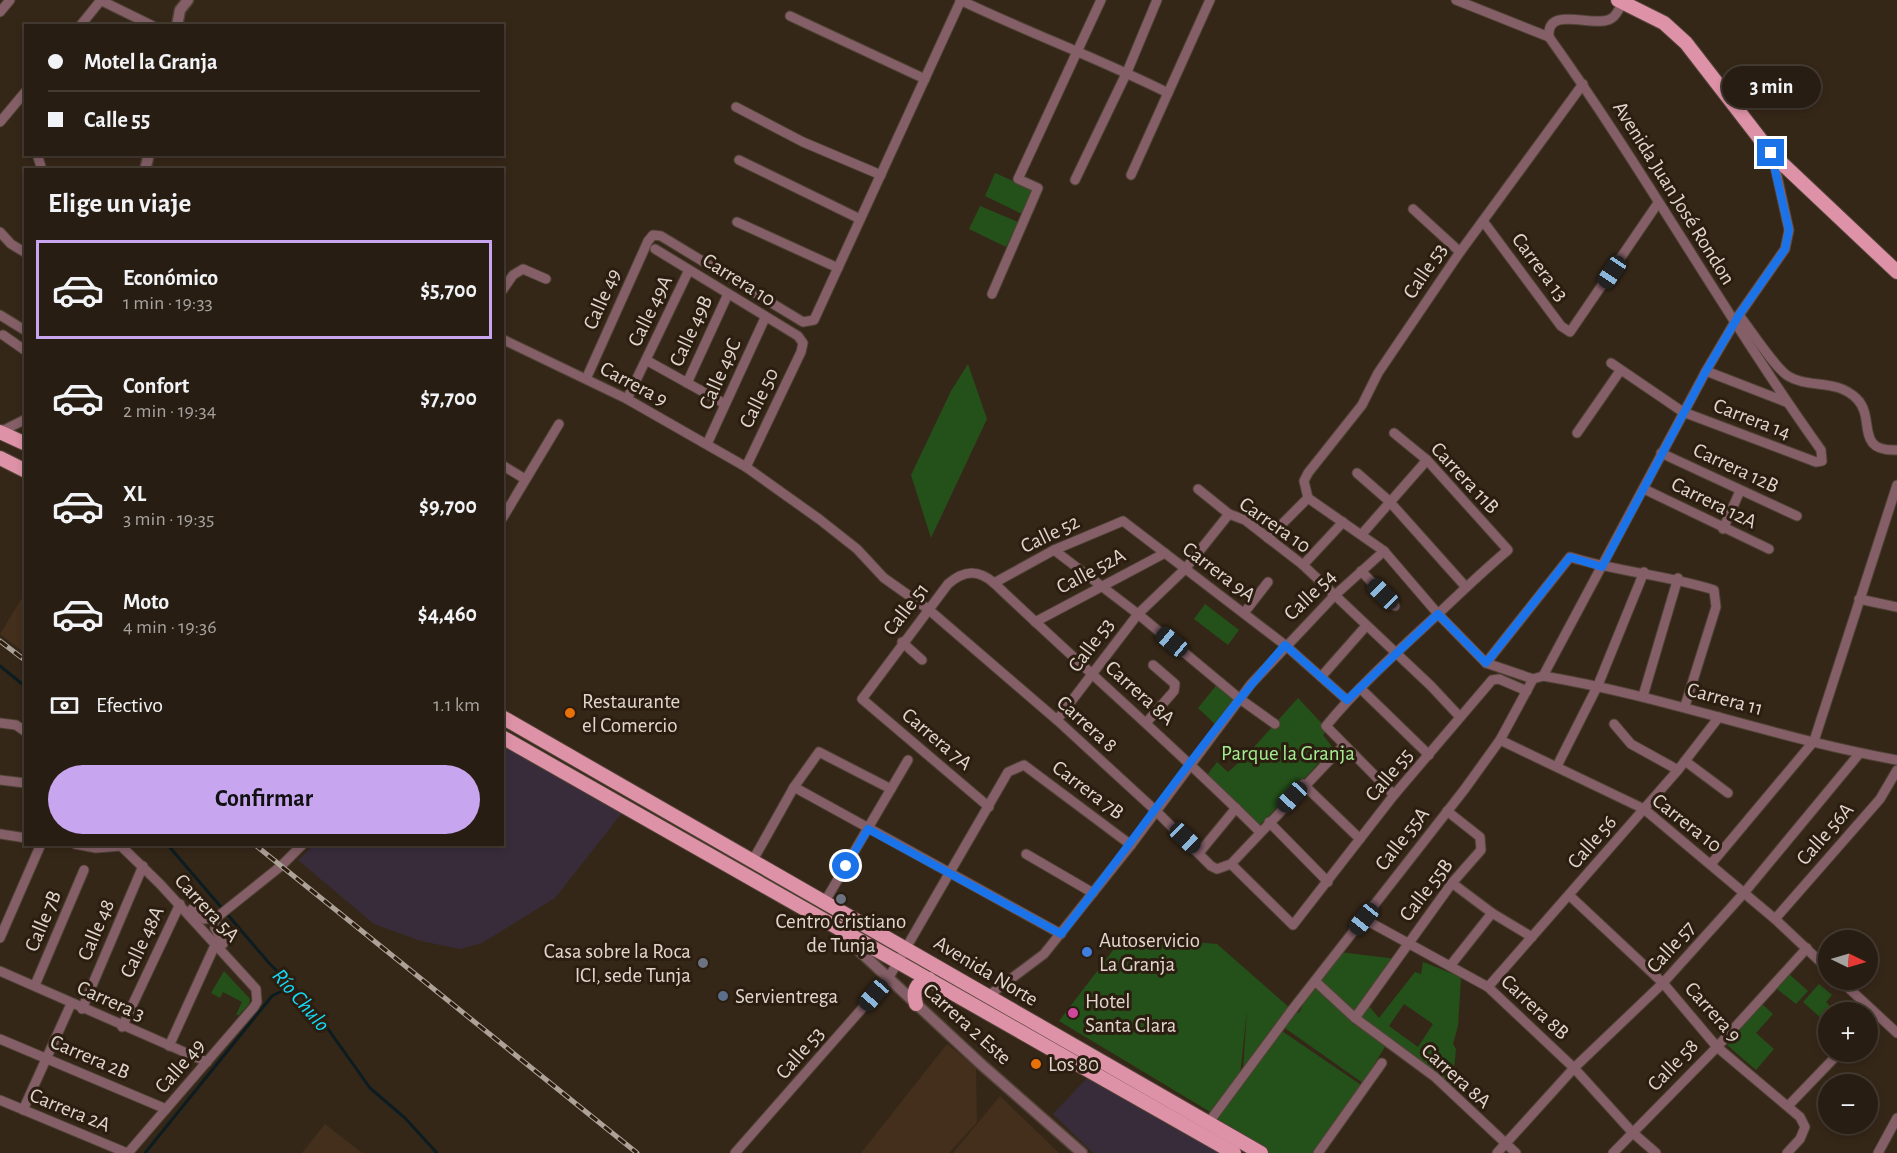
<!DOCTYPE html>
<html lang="es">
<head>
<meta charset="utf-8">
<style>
  body { margin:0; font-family:"Alegreya Sans",sans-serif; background:#30261b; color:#f1f3f6; height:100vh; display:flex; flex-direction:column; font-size:22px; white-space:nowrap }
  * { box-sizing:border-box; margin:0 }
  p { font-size:20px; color:#a5a29f }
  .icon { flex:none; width:33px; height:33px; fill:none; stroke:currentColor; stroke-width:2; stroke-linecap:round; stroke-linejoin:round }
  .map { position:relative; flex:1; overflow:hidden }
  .panel { position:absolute; left:24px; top:168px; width:480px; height:678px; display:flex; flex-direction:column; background:#281d12; border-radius:0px; box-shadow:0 3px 9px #0003,0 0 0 2px #443b32 }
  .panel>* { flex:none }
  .guide { position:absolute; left:24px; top:24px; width:480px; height:132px; border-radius:0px; box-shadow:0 3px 9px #0003,0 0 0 2px #443b32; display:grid; align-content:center; height:132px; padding:0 24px; background:#281d12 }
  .needle { width:39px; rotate:95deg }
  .tools { position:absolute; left:1818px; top:930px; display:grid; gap:12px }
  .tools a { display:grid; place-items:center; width:60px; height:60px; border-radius:50%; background:#281d12; box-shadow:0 3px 9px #0003,0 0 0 2px #443b32; font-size:30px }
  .end { position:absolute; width:27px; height:27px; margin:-14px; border:8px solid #1a73e8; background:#fff; box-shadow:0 0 0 3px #fff }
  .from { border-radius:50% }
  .bubble { position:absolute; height:42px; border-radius:21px; background:#281d12; box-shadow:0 3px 9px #0003,0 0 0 2px #443b32; font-size:20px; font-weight:700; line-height:42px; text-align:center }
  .car { position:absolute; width:18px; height:36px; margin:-18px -9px; border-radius:8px; box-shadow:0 0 4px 2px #0007; background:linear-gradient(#222 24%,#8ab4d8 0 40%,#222 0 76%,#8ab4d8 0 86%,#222 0) }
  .guide b { display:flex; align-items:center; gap:21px; height:57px; font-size:22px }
  .guide b+b { border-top:2px solid #443b32 }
  .guide i { width:15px; height:15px; background:#f1f3f6 }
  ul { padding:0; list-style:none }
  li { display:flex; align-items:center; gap:18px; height:99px; margin:0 12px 9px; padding:0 12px; border:3px solid transparent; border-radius:0px }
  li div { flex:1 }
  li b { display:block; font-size:22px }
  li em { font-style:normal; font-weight:700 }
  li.current { border-color:#c7a6ef }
  li>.icon { width:54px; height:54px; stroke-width:1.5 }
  h2 { padding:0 24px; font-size:27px; line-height:72px }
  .pay { display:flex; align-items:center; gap:15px; height:66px; padding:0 24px; font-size:22px }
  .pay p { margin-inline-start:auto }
  .action { display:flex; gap:12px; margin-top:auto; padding:12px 24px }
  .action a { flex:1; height:69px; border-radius:36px; background:#c7a6ef; color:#111; font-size:24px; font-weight:700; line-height:69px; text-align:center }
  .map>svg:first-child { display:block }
  .built { fill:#432f1b }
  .industrial { fill:#382c3b }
  .green { fill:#24501a; fill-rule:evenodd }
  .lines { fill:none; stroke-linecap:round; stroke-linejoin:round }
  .stream { stroke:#0c1c20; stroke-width:3 }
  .minor-casing { stroke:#504335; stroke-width:11 }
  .tertiary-casing { stroke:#504335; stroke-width:13 }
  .primary-casing { stroke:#504335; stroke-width:16 }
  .minor { stroke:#845f68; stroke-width:9 }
  .tertiary { stroke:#845f68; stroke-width:10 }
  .primary { stroke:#de92a7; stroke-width:14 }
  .rail-casing { stroke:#ada297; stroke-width:5 }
  .rail { stroke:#2b1d0f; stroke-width:3; stroke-dasharray:9; stroke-linecap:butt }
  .route { stroke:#1a73e8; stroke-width:8 }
  .food-dot { fill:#e8710a; stroke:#2b1d0f; stroke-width:2 }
  .worship-dot { fill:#6b7280; stroke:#2b1d0f; stroke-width:2 }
  .shop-dot { fill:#3f7fe0; stroke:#2b1d0f; stroke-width:2 }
  .service-dot { fill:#5c6f8a; stroke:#2b1d0f; stroke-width:2 }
  .hotel-dot { fill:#d1479c; stroke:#2b1d0f; stroke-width:2 }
  .labels { text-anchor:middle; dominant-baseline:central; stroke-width:6; stroke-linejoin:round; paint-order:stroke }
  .street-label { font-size:21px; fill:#e0d6cd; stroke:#2b1d0f }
  .poi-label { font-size:21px; fill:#e0d6cd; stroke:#2b1d0f; text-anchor:start }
  .park-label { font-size:21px; fill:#a2ec92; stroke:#2b1d0f }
  .water-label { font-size:22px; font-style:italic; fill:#13dcfa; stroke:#2b1d0f }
</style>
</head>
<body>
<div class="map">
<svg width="1897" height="1153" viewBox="0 0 1897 1153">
  <rect width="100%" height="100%" fill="#352718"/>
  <g class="built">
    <polygon points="25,593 25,653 0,634"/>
    <polygon points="947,1044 976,1067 977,1122 949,1153 861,1153"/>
    <polygon points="1000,1096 1059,1153 953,1153"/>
    <polygon points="325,1124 357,1149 362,1153 302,1153"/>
  </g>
  <g class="industrial">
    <polygon points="503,742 622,813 555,898 482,943 460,949 421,941 374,924 298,860 314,845 502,844"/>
    <polygon points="1091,1074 1226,1153 1093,1153 1053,1114"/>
  </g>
  <g class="green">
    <polygon points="995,173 1033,190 1022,214 985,196"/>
    <polygon points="980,206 1018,222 1006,247 969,229"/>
    <polygon points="968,364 987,419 931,538 911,475 951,391"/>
    <polygon points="1205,604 1239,630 1228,645 1194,619"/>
    <polygon points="1223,677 1240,699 1217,726 1198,708"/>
    <polygon points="1298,698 1328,730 1323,735 1333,748 1259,826 1207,775 1217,762 1228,772 1245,757"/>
    <polygon points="1124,936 1217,944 1291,1009 1243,1070 1247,1009 1240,1076 1212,1113 1059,1021"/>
    <path d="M 1339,952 L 1397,959 L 1368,1005 L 1379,1018 L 1415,972 L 1421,974 L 1423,962 L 1461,977 L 1458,1026 L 1453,1044 L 1456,1049 L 1452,1089 L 1445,1081 L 1386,1045 L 1363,1083 L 1282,1026 L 1293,1010 L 1299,1013 L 1311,987 ZM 1404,1004 L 1433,1024 L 1418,1047 L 1389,1026 Z"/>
    <polygon points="224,971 250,999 249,1004 239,1015 236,1015 242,1002 223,992 220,998 211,993"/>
    <polygon points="1789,974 1808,991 1796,1004 1777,989"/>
    <polygon points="1819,984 1832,995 1826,1002 1832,1008 1822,1019 1803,1002"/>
    <polygon points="1762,1004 1773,1014 1756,1033 1774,1049 1756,1070 1727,1045"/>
    <polygon points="1282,1031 1361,1085 1317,1153 1269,1153 1215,1120"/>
  </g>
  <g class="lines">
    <g class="stream">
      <polyline points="0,666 26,687"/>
      <polyline points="167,844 269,963 311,1005 370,1088 405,1118 437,1153"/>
      <polyline points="145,1153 272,996 292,986"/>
    </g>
    <defs>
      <g id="minor">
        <polyline points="100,0 153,26"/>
        <path d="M 960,0 C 1029,33 1100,59 1168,93"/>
        <polyline points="1456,0 1549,37"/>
        <polyline points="0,12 10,0"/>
        <polyline points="790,16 925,79"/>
        <polyline points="80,26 101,0"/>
        <path d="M 1549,37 C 1645,171 1725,316 1821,450 L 1822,461 L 1816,462 L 1683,412 L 1611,363"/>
        <path d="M 1549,37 C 1546,3 1597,30 1612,18 C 1617,15 1620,7 1623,2"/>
        <polyline points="736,107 803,142 881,175"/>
        <polyline points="0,122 26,91"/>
        <polyline points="37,154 42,170"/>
        <polyline points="739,160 860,219"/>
        <polyline points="1131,175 1210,0"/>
        <polyline points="1075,180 1127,72 1157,0"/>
        <polyline points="1413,209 1460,252"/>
        <polyline points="1483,221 1561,326 1570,332 1658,203"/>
        <polyline points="737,222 838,268"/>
        <polyline points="0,232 11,244 26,253"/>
        <polyline points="655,249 798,336 803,343 801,352 746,467"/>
        <polyline points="502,291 513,275 523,269 546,279"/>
        <polyline points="992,294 1038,188 1018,179 1101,0"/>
        <polyline points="0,315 26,331"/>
        <path d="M 1739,315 C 1750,329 1775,368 1788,376 C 1809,389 1836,378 1857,399 C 1876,418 1854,452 1897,450"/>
        <polyline points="3,335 26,351"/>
        <polyline points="502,339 627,399 746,467 819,519 857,549 884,578 928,609 1057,720 1156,811 1211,866 1217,869 1231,864 1344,745"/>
        <polyline points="646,360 725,404"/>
        <polyline points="1706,371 1786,402"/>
        <polyline points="586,379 648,241 653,235 661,236 803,322 814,320 961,0"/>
        <polyline points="687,383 728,294"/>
        <polyline points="627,399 689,270"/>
        <polyline points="0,432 26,419"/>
        <path d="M 1394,433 L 1427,460 L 1508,550 C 1483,571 1460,593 1437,615 C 1398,651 1359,686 1326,726 L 1394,795"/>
        <polyline points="1577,433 1620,371"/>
        <polyline points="707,444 765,318"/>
        <polyline points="1661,453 1797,516"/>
        <polyline points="502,465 525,479"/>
        <polyline points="1357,473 1389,501 1465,586"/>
        <polyline points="1198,489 1229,514 1245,520 1303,565 1431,686 1460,717"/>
        <polyline points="1644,489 1769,549"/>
        <polyline points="502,519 559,424"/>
        <polyline points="1723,529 1740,491"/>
        <polyline points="1362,534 1427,460"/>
        <polyline points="1268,538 1308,498"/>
        <polyline points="1054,550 1138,614 1240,699 1275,724"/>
        <polyline points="1303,565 1343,522"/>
        <polyline points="1361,571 1395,606"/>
        <polyline points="994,583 1054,550 1123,521 1285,645 1347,700"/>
        <polyline points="1859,599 1897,607"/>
        <polyline points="1244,613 1268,582"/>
        <polyline points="1035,622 1165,553"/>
        <polyline points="902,642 922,660"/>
        <path d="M 1486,663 L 1570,557 C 1618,572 1667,575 1714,590 L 1716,607 L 1685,706"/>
        <path d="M 1543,676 C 1663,696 1778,739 1897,760"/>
        <polyline points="1321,677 1366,626"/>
        <polyline points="1533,679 1486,663 1438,614 1384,551 1308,498 1304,481 1308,473 1362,405 1378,373 1460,252 1583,84"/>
        <polyline points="1360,688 1429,755"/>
        <polyline points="1643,696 1678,578"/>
        <polyline points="1057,720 1138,614 1185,569 1229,514"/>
        <polyline points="0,723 16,725 26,732"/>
        <polyline points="1146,723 1174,691 1175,684 1153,665"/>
        <polyline points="1614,724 1631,744 1678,770"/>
        <polyline points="1500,740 1644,809 1775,919 1828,969"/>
        <polyline points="1685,761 1728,793"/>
        <polyline points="1557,766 1598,685 1644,572"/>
        <polyline points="0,780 25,783"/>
        <polyline points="1303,784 1360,839"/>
        <polyline points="794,787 1061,934"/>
        <path d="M 989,807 L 862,699 L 948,584 C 964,570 978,569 994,583 C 1082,667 1174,746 1260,832"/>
        <polyline points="1269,822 1328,882"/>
        <polyline points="0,834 26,838"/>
        <polyline points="75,844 96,848 121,846"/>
        <polyline points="119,844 160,884 256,989 257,1002 254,1007 128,1153"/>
        <polyline points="1199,853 1236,808"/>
        <polyline points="1026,854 1093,893"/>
        <polyline points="753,860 794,787 819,752 891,789"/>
        <polyline points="1231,864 1293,925 1394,795 1492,680 1499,679 1527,691"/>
        <polyline points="1711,864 1814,741 1897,485"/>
        <polyline points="1452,883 1492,913 1532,937"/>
        <polyline points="1569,895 1663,983 1717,1047 1800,1117 1805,1127 1800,1139 1787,1153"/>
        <polyline points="824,903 908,760"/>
        <polyline points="192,909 204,919 216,918 281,866 303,844"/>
        <polyline points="216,918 215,928 223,944"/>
        <polyline points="1364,919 1488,987 1574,1068 1633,1133 1656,1153"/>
        <polyline points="1775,919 1880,799 1897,770"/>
        <polyline points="0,938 41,844"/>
        <polyline points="1450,966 1492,913"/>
        <polyline points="0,971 207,1062"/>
        <polyline points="1840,980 1897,1033"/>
        <polyline points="1315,981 1355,1018 1435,1077 1516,1153"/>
        <polyline points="35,985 84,870"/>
        <polyline points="1488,987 1678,770 1719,717"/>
        <polyline points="988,996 1044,954 1131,845 1251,684 1334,596 1384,551"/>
        <polyline points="82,1009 143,866"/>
        <polyline points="1355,1018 1452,883 1481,850 1480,837 1447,811"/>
        <polyline points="1868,1026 1878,1016"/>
        <polyline points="122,1027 180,904"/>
        <polyline points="0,1039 166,1109"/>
        <polyline points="169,1046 216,943"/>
        <polyline points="0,1100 127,1153"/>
        <polyline points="1788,1106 1840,1052"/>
        <polyline points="23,1110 71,1004"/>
        <polyline points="1209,1122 1292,1010 1464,790 1500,740 1533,679 1543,676 1706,371 1739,315 1785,249 1789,230 1772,153"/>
        <polyline points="735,1153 888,979 1008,772 1024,765 1131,845"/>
        <polyline points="1318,1153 1382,1063"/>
        <polyline points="1497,1153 1574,1068 1663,983 1744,893 1859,754"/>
        <polyline points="1613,1153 1717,1047 1807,948"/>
        <polyline points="1878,1153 1897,1118"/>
      </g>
      <g id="tertiary">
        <polyline points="177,26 180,10 188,0"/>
        <polyline points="145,170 149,154"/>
        <polyline points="840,933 982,1065 1082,1153"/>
      </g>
      <g id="primary">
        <polyline points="1618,0 1664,23 1686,43 1771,153 1897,272"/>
        <polyline points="0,432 26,444"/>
        <polyline points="0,458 26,471"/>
        <polyline points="502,717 1261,1153"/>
        <polyline points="502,737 1234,1153"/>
        <path d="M 916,1004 C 912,991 916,983 929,979"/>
      </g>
    </defs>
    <use href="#minor" class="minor-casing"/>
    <use href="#tertiary" class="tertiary-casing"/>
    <use href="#primary" class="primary-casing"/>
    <use href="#minor" class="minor"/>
    <use href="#tertiary" class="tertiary"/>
    <use href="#primary" class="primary"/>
    <defs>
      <g id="rail">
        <polyline points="0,641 26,661"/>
        <polyline points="254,844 637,1153"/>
      </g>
    </defs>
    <use href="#rail" class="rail-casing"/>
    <use href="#rail" class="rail"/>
  </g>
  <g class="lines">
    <path class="route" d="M 846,866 L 868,829 L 1061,934 C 1136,838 1205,736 1285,645 L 1347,700 L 1438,614 L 1486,663 L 1570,557 L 1602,567 L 1706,371 L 1739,315 L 1785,249 L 1789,230 L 1771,153"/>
  </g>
  <g class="food-dot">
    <circle cx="570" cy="713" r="6"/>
    <circle cx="1036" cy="1064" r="6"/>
  </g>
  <g class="worship-dot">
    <circle cx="841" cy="899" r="6"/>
    <circle cx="703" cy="963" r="6"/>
  </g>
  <circle class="shop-dot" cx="1087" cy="952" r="6"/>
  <circle class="service-dot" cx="723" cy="996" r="6"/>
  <circle class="hotel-dot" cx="1073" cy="1013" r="6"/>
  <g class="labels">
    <g class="street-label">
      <text transform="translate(1674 193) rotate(58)">Avenida Juan José Rondon</text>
      <text transform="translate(1540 267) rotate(53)">Carrera 13</text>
      <text transform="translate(1425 271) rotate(-56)">Calle 53</text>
      <text transform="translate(739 280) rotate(32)">Carrera 10</text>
      <text transform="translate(602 299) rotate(-66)">Calle 49</text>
      <text transform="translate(650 311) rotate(-64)">Calle 49A</text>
      <text transform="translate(691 331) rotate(-65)">Calle 49B</text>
      <text transform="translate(720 374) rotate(-66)">Calle 49C</text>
      <text transform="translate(634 384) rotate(28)">Carrera 9</text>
      <text transform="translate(759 398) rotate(-64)">Calle 50</text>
      <text transform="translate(1752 419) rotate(21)">Carrera 14</text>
      <text transform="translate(1736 468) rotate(25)">Carrera 12B</text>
      <text transform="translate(1465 478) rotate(47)">Carrera 11B</text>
      <text transform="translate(1714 503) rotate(26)">Carrera 12A</text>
      <text transform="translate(1275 525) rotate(35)">Carrera 10</text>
      <text transform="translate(1050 534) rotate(-26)">Calle 52</text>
      <text transform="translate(1091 571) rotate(-28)">Calle 52A</text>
      <text transform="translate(1219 572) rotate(37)">Carrera 9A</text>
      <text transform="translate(1310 595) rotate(-44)">Calle 54</text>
      <text transform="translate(906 609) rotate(-52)">Calle 51</text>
      <text transform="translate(1091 645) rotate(-53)">Calle 53</text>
      <text transform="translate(1140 693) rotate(42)">Carrera 8A</text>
      <text transform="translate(1725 699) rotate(15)">Carrera 11</text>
      <text transform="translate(1087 724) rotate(42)">Carrera 8</text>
      <text transform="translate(937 739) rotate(40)">Carrera 7A</text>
      <text transform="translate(1389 775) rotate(-50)">Calle 55</text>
      <text transform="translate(1088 790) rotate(37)">Carrera 7B</text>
      <text transform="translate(1687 823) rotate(38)">Carrera 10</text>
      <text transform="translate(1825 834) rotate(-49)">Calle 56A</text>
      <text transform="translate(1402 839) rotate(-52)">Calle 55A</text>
      <text transform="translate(1592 842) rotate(-49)">Calle 56</text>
      <text transform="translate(1426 890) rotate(-52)">Calle 55B</text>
      <text transform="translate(207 908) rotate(47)">Carrera 5A</text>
      <text transform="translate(43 921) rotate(-67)">Calle 7B</text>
      <text transform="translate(96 930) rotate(-67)">Calle 48</text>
      <text transform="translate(142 942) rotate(-65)">Calle 48A</text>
      <text transform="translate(1671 947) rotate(-48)">Calle 57</text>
      <text transform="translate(986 971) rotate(31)">Avenida Norte</text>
      <text transform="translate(111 1001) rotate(24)">Carrera 3</text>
      <text transform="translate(1535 1007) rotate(43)">Carrera 8B</text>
      <text transform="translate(1713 1012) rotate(48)">Carrera 9</text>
      <text transform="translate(967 1024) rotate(42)">Carrera 2 Este</text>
      <text transform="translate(800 1053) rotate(-49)">Calle 53</text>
      <text transform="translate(90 1057) rotate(23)">Carrera 2B</text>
      <text transform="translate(1673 1065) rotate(-46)">Calle 58</text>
      <text transform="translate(180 1066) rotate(-49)">Calle 49</text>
      <text transform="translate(1456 1076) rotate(42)">Carrera 8A</text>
      <text transform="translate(70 1110) rotate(22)">Carrera 2A</text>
    </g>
    <g class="poi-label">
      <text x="582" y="701">Restaurante<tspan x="582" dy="24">el Comercio</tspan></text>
      <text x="841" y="921" text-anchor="middle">Centro Cristiano<tspan x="841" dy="24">de Tunja</tspan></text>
      <text x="1099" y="940">Autoservicio<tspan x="1099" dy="24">La Granja</tspan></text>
      <text x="691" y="951" text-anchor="end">Casa sobre la Roca<tspan x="691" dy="24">ICI, sede Tunja</tspan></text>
      <text x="735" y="996">Servientrega</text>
      <text x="1085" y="1001">Hotel<tspan x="1085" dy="24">Santa Clara</tspan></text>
      <text x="1048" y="1064">Los 80</text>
    </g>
    <g class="park-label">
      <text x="1288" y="753">Parque la Granja</text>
    </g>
    <g class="water-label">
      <text transform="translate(301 1000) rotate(49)">Río Chulo</text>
    </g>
  </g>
</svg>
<div class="tools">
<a><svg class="needle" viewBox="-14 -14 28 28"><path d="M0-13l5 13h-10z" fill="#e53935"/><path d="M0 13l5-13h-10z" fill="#a5a29f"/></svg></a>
<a>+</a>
<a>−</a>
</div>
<i class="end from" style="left:846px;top:866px"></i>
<i class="end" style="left:1771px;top:153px"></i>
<div class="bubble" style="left:1722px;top:66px;width:99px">3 min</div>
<i class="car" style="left:1612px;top:272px;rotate:214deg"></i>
<i class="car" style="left:1383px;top:594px;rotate:315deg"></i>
<i class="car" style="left:1172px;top:642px;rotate:310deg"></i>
<i class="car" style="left:1292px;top:797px;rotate:223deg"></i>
<i class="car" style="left:1185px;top:838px;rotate:134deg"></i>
<i class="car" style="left:1364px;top:919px;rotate:219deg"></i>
<i class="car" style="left:874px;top:995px;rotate:221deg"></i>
<div class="guide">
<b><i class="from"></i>Motel la Granja</b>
<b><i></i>Calle 55</b>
</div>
<section class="panel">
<h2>Elige un viaje</h2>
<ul>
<li class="current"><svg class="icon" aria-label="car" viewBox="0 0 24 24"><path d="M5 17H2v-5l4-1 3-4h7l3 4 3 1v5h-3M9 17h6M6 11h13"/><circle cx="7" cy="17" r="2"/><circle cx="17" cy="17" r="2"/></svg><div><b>Económico</b><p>1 min · 19:33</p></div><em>$5,700</em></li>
<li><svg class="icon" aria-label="car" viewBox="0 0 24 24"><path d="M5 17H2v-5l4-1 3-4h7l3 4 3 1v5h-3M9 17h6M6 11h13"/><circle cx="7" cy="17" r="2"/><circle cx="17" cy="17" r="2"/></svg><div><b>Confort</b><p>2 min · 19:34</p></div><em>$7,700</em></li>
<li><svg class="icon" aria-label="car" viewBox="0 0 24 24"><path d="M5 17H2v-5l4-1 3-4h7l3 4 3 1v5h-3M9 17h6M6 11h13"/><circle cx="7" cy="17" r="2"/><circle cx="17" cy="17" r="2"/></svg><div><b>XL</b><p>3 min · 19:35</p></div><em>$9,700</em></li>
<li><svg class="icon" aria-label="car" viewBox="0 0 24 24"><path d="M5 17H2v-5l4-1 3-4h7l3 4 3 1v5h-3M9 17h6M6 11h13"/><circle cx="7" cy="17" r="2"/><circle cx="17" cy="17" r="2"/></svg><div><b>Moto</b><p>4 min · 19:36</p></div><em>$4,460</em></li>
</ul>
<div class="pay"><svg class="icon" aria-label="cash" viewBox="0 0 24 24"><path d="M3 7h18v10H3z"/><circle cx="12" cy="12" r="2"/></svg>Efectivo<p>1.1 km</p></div>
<div class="action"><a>Confirmar</a></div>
</section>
</div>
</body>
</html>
